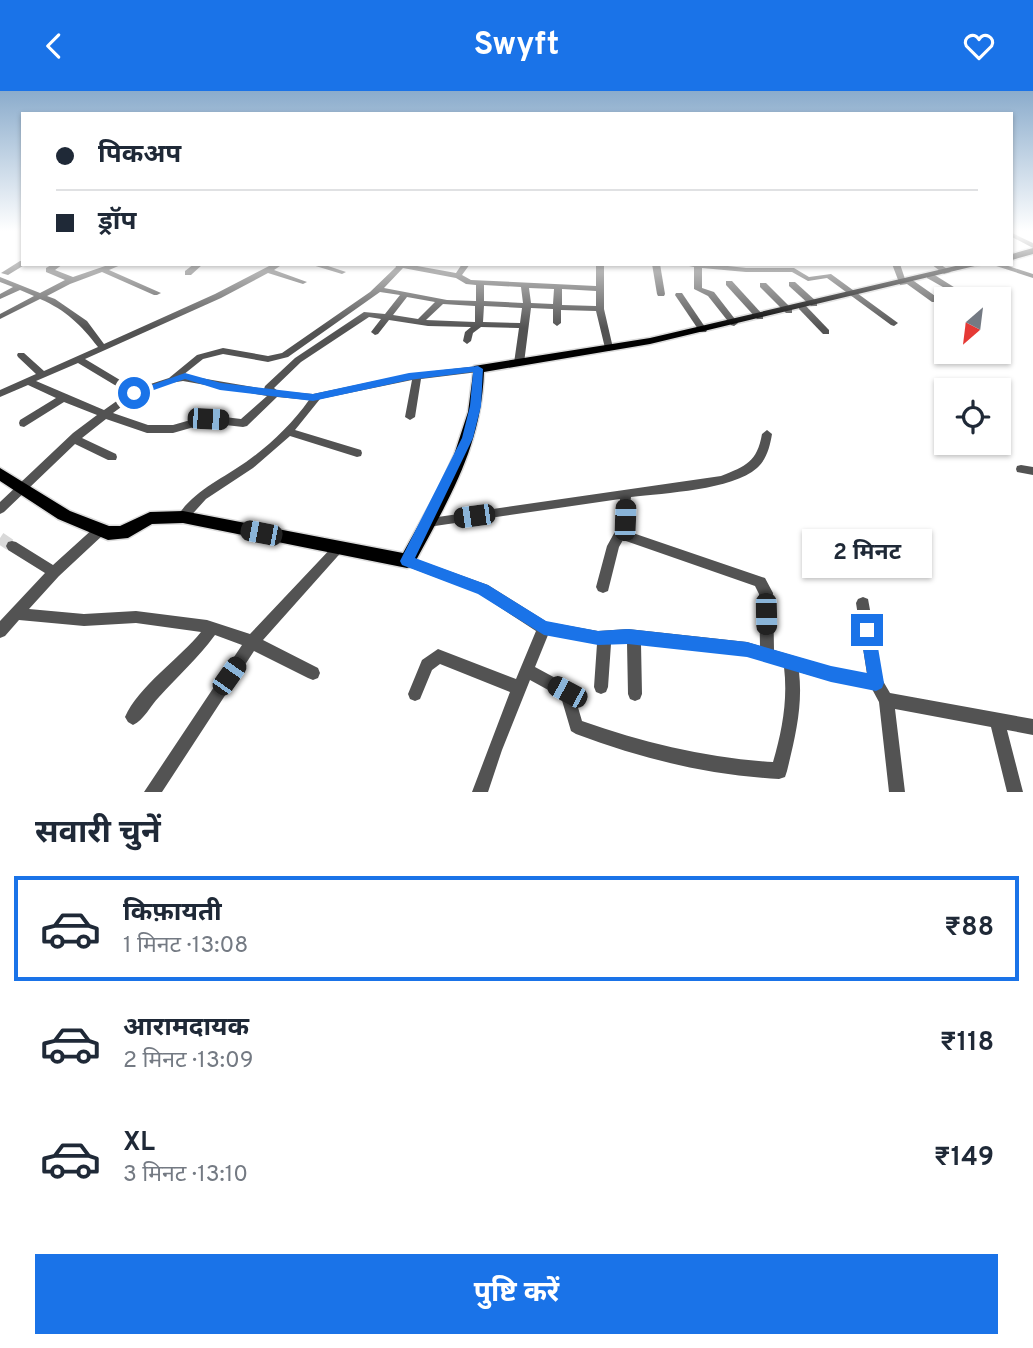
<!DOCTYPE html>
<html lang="hi">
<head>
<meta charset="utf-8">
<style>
  body { margin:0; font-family:Overpass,"Noto Sans Devanagari",sans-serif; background:#f6f6f7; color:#1f2937; height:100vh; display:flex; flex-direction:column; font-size:26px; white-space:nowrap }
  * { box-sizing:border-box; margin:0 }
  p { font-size:23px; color:#747a83 }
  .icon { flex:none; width:38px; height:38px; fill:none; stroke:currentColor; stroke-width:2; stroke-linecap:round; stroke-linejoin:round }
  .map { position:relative; height:701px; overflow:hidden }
  .panel { display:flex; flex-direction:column; background:#fff; flex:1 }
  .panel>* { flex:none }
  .hud { position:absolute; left:21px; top:21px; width:992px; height:154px; border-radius:0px; box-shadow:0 2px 5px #0004; display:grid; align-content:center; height:154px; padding:0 35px; background:#fff }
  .needle { width:46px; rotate:208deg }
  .fabs { position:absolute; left:934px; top:196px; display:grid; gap:14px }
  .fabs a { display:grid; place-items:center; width:77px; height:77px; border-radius:0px; background:#fff; box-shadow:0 2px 5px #0004; font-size:35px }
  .end { position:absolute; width:32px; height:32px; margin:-16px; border:9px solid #1a73e8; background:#fff; box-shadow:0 0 0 4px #fff }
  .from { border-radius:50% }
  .bubble { position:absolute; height:49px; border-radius:0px; background:#fff; box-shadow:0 2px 5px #0004; font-size:23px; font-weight:700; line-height:49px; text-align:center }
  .car { position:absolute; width:21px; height:42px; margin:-21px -10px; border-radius:9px; box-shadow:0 0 5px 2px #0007; background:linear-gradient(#222 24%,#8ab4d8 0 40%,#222 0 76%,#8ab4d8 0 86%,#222 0) }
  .hud b { display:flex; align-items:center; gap:24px; height:66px; font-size:26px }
  .hud b+b { border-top:2px solid #e0e1e3 }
  .hud i { width:18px; height:18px; background:#1f2937 }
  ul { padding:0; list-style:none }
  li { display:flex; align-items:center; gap:21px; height:105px; margin:0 14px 10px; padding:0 21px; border:4px solid transparent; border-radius:0px }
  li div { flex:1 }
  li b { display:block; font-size:26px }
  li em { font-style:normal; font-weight:700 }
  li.active { border-color:#1a73e8 }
  li>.icon { width:63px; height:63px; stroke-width:1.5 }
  h2 { padding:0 35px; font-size:32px; line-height:84px }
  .action { display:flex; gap:14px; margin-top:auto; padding:14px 35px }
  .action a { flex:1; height:80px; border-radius:0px; background:#1a73e8; color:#fff; font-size:28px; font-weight:700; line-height:80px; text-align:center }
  header { display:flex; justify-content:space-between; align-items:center; height:91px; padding:0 35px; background:#1a73e8; color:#fff; font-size:32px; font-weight:700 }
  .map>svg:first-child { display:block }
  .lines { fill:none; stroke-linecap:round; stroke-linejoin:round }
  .minor-tunnel { stroke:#d9d9d9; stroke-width:12; stroke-dasharray:12 6; stroke-linecap:butt }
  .major-casing { stroke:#dbdbdb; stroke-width:3 }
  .minor { fill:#535353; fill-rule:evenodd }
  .major { fill:#000; fill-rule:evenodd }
  .route { fill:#1a73e8 }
</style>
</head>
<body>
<header><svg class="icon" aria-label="back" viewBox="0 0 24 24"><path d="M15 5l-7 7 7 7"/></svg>Swyft<svg class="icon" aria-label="heart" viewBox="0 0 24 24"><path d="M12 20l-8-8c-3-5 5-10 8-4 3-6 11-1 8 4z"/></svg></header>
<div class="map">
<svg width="1033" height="701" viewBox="0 0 1033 701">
  <rect width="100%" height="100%" fill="#fff"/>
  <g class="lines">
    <polyline class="minor-tunnel" points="0,447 12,455"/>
    <defs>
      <g id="major">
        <polygon points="1033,157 1033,163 1012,169 1012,163"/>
        <path d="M 964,173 L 983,173 L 650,253 L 484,281 C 481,358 448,409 413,475 L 407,477 L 183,432 L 152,433 L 128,447 L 108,449 L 58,428 L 0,390 L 0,377 L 70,420 L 109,435 L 120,435 L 150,421 L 183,420 L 403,462 L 438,399 L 454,364 L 468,321 L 474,275 L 650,247 Z"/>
      </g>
    </defs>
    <use href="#major" class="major-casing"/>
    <g class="minor">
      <polygon points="1012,142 1033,152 1033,157 1012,146"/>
      <polygon points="20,170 23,170 23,173 26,173 8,184 1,182"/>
      <path d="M 53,173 L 63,173 L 55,179 L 73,186 L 111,173 L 123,173 L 109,179 L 161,202 L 157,204 L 154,204 L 102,181 L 70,193 L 47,205 L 55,208 L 87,230 L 104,253 L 215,203 L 273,173 L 283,173 L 274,179 L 307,191 L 303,193 L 268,182 L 221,207 L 85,268 L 135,298 L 169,287 L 197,264 L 223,257 L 268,265 L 282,262 L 370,201 L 396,176 L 395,173 L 406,173 L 456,182 L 462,173 L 470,173 L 462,184 L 471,189 L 596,195 L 596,173 L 604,173 L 604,218 L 613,257 L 609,260 L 605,257 L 596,220 L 561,219 L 561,232 L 557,235 L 553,232 L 553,218 L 531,217 L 524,272 L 519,275 L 514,272 L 519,237 L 481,236 L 473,242 L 471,250 L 467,253 L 463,250 L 465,241 L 471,236 L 428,235 L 389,229 L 378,243 L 375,244 L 371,241 L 381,228 L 369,226 L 301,271 L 274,297 L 278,300 L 313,303 L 409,283 L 478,275 L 483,278 L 478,281 L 421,288 L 415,326 L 410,329 L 405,326 L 412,289 L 320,308 L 295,339 L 361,359 L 362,362 L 361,365 L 357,366 L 290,345 L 253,377 L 206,408 L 187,429 L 183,431 L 179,429 L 177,426 C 193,400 222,388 246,371 C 270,354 292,333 309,309 L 277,306 L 247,335 L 243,336 L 208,332 L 173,342 L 147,342 L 106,328 L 82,347 L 116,363 L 117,366 L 116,369 L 108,369 L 75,353 L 4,421 L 0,423 L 0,411 L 73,342 L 97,324 L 64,311 L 24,336 L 20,335 L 19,332 L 20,329 L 56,307 L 28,294 L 0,306 L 0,299 L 36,283 L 18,266 L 17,264 L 18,262 L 24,262 L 44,280 L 98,256 C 81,234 66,219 40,208 L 0,228 L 0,223 L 34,205 L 20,199 L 0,208 L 0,203 L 13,196 L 0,191 L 0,186 L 40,202 L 65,189 L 46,181 L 46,177 ZM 403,177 L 456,187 L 466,193 L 476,194 L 476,210 L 447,209 L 384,197 ZM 484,194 L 521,196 L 523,212 L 484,210 ZM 529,197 L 554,198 L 553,213 L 531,212 ZM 562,198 L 596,200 L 596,215 L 562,214 ZM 380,201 L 400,204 L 385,223 L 364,221 L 295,267 L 265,295 L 264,298 L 183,284 L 203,268 L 223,263 L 268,271 L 288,266 ZM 407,206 L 435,211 L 418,228 L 393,224 ZM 443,213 L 475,215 L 475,231 L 426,229 ZM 484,215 L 522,217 L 520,232 L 483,231 ZM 78,272 L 128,302 L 104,319 L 36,290 ZM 183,290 L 267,305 L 241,328 L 208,324 L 173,334 L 148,334 L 113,322 C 133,307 156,293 183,290 Z"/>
      <polygon points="194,173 203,173 191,184 185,184 185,180"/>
      <polygon points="309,173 322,173 346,181 342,183"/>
      <polygon points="652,173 660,173 665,203 664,205 658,205 657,203"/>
      <polygon points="679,173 709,173 746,177 794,177 809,186 831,183 898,232 894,235 891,234 827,187 808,190 792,181 746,181 702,177 702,197 714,201 738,232 734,235 731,234 708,205 694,198 694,176"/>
      <polygon points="892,173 900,173 905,188 911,188 938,207 938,211 932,211 907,193 900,194"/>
      <polygon points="931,173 940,173 951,181 944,183"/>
      <polygon points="990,173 1002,173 1033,183 1033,187"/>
      <polygon points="927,183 933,183 973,208 964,208 927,187"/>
      <polygon points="726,190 732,190 763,224 763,228 757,228 726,194"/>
      <polygon points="789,191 795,191 817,211 817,215 811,215 789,195"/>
      <polygon points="760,192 766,192 792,218 792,222 786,222 760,196"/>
      <polygon points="676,202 682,202 707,239 706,241 700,241 675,204"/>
      <polygon points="799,214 805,214 829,239 829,243 823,243 799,218"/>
      <path d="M 767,339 L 772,343 C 770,355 767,368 757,377 C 732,399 665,402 631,406 L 627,440 L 765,487 L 773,502 L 774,559 L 831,576 L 867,583 L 856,512 L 858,508 L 863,506 L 868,508 L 883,590 L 890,602 L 1033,628 L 1033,644 L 1007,639 L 1023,701 L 1007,701 L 991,636 L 895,618 L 905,701 L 889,701 L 879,611 L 872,598 L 831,590 L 799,581 C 803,615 795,647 787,680 L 785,686 L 779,688 C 708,684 642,668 576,643 L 571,640 L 561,606 L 530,589 L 502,659 L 488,701 L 472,701 L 510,601 L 440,573 L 432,579 L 420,608 L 415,610 L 410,608 L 408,603 L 422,569 L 438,558 L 516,588 L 536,540 L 478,502 L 403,474 L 401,470 L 403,466 L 407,465 L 488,494 L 547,531 L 598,540 L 628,538 L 747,551 L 760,555 L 759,503 L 755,495 L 623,449 L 619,456 L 608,500 L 603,502 L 598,500 L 596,496 L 607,455 L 617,437 L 620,408 L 428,436 L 424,434 L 422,431 L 424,428 L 721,385 C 746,375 757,371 762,343 ZM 548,544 L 597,553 L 594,596 L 596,601 L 601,603 L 606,601 L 608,596 L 611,553 L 627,552 L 628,603 L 630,608 L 635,610 L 640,608 L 642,603 L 641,553 L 747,565 L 784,576 C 788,609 782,640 773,671 C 707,667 644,652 582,630 L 572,596 L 535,576 Z"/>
      <polygon points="1021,374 1033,376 1033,384 1017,381 1016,378 1017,375"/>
      <path d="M 99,435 L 103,436 L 105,440 L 103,444 L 59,485 L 29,518 L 84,523 L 136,520 L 207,529 L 250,543 L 335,453 L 339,452 L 343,453 L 345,457 L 263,549 L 318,577 L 320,582 L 318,587 L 313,589 L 308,587 L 254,560 L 162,701 L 144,701 L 242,554 L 215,544 C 198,567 178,585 159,606 C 151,614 144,629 133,634 L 128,631 L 125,626 C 138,596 180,567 201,541 L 136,532 L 84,535 L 19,529 L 5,545 L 0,547 L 0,530 L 45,482 L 8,459 L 6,455 L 8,451 L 12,450 L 16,451 L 53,474 L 95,436 Z"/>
    </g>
    <use href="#major" class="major"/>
  </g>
  <linearGradient id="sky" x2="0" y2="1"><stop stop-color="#8baccc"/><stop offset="0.59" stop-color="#fff"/><stop offset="1" stop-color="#fff" stop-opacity="0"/></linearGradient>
  <rect width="1033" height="237" fill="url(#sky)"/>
  <polygon class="route" points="478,275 483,278 481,315 473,347 415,467 488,494 546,530 598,540 628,538 747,551 831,575 867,582 860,539 867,532 875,539 884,592 882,597 876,600 831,591 747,566 628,553 598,554 544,544 478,503 402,474 400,470 462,347 470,315 473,281 409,289 313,310 220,299 185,288 134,306 129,302 185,282 221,292 313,303 409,282"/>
</svg>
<div class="fabs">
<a><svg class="needle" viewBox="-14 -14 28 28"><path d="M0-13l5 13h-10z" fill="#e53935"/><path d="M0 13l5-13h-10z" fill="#747a83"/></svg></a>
<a><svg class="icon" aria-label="locate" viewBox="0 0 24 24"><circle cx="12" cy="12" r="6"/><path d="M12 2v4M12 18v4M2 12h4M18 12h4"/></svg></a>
</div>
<i class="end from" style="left:134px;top:302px"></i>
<i class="end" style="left:867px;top:539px"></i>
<div class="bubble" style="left:802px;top:438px;width:130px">2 मिनट</div>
<i class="car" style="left:208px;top:328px;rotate:93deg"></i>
<i class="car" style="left:474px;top:425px;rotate:262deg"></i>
<i class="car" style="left:625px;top:429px;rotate:2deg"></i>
<i class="car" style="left:261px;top:442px;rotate:281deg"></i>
<i class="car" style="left:766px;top:523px;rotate:179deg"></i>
<i class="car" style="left:229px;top:585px;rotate:35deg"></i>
<i class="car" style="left:567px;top:601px;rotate:298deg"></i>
<div class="hud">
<b><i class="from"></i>पिकअप</b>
<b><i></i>ड्रॉप</b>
</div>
</div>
<section class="panel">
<h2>सवारी चुनें</h2>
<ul>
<li class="active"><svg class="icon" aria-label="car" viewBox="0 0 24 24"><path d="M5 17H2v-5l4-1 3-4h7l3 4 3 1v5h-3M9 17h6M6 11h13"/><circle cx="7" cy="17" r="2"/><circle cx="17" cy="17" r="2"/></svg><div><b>किफ़ायती</b><p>1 मिनट · 13:08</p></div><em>₹88</em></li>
<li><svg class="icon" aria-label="car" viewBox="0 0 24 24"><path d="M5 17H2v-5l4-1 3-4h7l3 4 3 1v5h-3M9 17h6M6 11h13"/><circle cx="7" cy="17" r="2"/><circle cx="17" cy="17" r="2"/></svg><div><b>आरामदायक</b><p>2 मिनट · 13:09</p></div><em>₹118</em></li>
<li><svg class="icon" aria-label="car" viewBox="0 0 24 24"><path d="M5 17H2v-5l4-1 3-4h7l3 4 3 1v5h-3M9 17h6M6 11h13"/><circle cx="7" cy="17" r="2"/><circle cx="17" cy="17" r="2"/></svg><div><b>XL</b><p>3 मिनट · 13:10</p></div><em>₹149</em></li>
</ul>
<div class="action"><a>पुष्टि करें</a></div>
</section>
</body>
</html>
